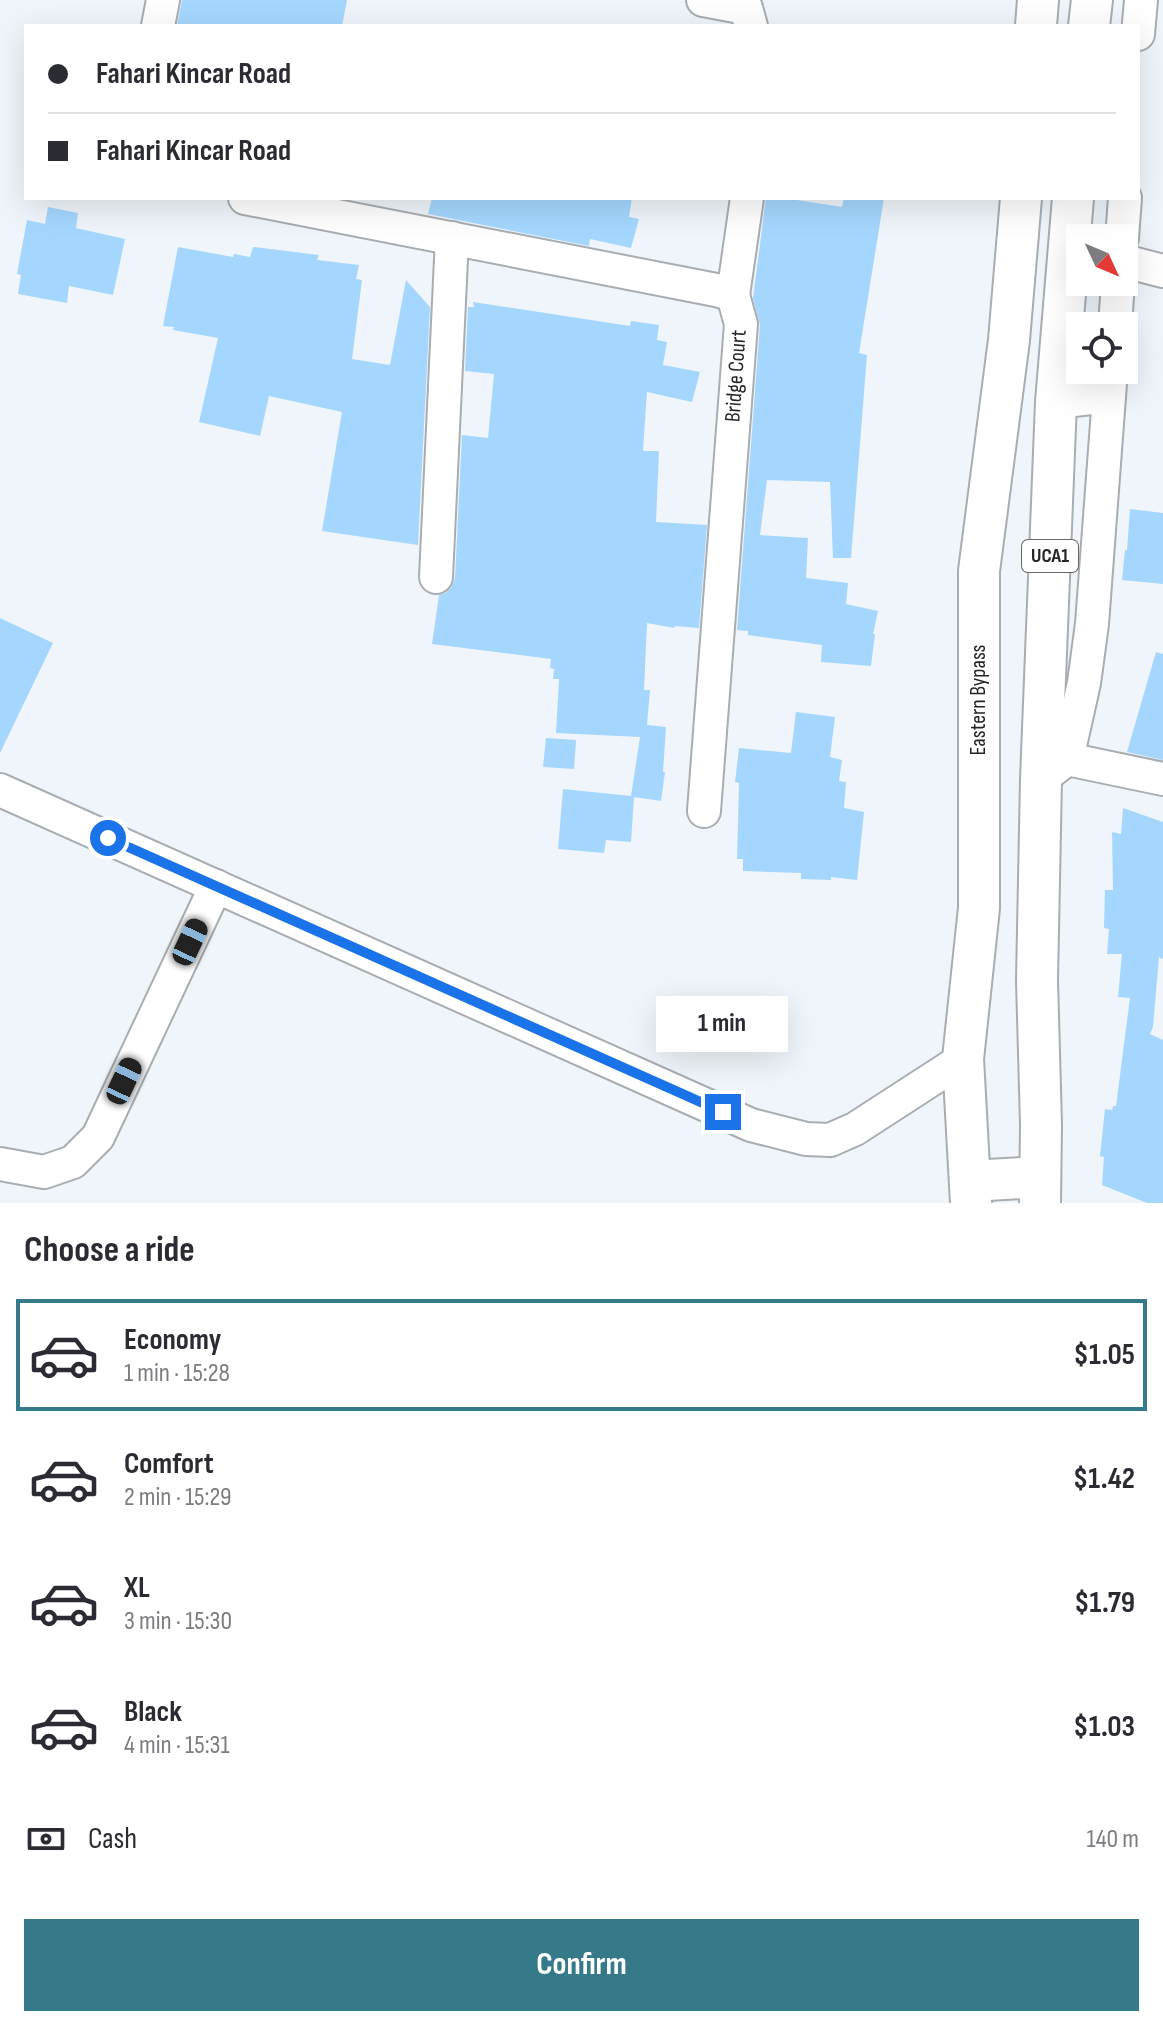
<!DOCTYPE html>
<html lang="en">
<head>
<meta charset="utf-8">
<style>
  body { margin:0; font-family:"Sofia Sans Condensed",sans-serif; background:#f2f2f3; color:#2b2b33; height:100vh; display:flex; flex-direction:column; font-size:30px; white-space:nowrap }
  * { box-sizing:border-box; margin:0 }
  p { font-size:26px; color:#7c7c81 }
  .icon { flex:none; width:44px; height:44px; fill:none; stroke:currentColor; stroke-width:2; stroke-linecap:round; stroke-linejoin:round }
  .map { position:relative; height:1203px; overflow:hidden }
  .sheet { display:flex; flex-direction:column; background:#fff; flex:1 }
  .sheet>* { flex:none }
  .top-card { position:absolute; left:24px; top:24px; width:1116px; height:176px; border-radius:0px; box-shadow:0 8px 32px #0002; display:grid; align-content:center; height:176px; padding:0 24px; background:#fff }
  .needle { width:52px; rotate:134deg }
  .buttons { position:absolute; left:1066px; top:224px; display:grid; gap:16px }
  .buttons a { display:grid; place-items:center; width:72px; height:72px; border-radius:0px; background:#fff; box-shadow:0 8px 32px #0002; font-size:40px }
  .end { position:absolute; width:36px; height:36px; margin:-18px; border:10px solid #1a73e8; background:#fff; box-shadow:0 0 0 4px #fff }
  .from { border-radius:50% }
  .bubble { position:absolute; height:56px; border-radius:0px; background:#fff; box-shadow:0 8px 32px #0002; font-size:26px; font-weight:700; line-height:56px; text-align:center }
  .car { position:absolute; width:24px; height:48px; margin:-24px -12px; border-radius:10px; box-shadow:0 0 6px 2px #0007; background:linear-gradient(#222 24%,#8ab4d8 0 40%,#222 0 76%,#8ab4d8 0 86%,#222 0) }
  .top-card b { display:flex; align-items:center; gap:28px; height:76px; font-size:30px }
  .top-card b+b { border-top:2px solid #e1e1e2 }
  .top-card i { width:20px; height:20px; background:#2b2b33 }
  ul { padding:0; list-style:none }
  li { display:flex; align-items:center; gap:24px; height:112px; margin:0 16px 12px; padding:0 8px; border:4px solid transparent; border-radius:0px }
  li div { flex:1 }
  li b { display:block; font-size:30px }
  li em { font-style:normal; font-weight:700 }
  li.active { border-color:#367989 }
  li>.icon { width:72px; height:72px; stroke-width:1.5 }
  h2 { padding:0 24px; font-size:36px; line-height:96px }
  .pay { display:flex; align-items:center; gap:20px; height:88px; padding:0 24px; font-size:30px }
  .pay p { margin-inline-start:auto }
  .primary-button { display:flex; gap:16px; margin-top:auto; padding:16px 24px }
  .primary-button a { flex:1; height:92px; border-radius:0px; background:#367989; color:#fff; font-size:32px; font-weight:700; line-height:92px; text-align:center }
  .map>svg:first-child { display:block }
  .building { fill:#a5d7fe }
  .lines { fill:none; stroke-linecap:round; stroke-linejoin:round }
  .minor-casing { stroke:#a8adb2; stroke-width:36 }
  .major-casing { stroke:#a8adb2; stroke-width:44 }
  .minor { stroke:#fff; stroke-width:32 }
  .major { stroke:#fff; stroke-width:40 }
  .route { stroke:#1a73e8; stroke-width:10 }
  .labels { text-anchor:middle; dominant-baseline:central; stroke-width:6; stroke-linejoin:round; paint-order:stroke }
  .shield { fill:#fff; stroke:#656668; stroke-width:2 }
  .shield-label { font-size:20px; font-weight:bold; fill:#232527 }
  .street-label { font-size:22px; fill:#232527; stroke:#fff }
</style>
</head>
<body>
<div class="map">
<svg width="1163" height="1203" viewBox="0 0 1163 1203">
  <rect width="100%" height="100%" fill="#eff5fa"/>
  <g class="building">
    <polygon points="182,0 347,0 342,26 177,26"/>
    <polygon points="432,198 632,198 629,217 639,219 631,248 590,239 589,246 428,214"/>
    <polygon points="766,198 784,198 842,207 844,198 884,198 859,353 867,355 851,558 833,558 830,482 767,480 760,535 808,538 806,578 848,583 846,604 878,611 873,634 875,634 871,666 821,662 822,645 748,635 748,631 737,630 760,325 753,298"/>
    <polygon points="48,207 78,213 76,228 125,239 113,295 69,286 67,303 18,294 21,275 17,274 27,220 45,224"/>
    <polygon points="178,247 233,257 234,254 250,257 253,247 319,255 317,260 359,265 356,279 362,280 352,359 390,365 406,280 430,307 418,545 322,531 342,412 269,396 260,436 199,422 218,338 173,330 174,327 163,326"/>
    <polygon points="473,302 630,326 631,321 659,325 657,340 667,342 663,365 700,372 692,402 647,392 643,451 659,451 656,522 707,525 699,628 675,626 674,628 647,623 644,690 650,690 647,725 666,727 663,772 665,772 661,801 634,797 631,842 606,840 604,853 558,849 563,789 631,796 640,737 556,733 559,679 553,679 554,669 550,668 551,659 432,644 439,595 445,593 451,588 455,578 462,435 488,438 494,374 465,371 468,307 474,307"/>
    <polygon points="1130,509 1163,513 1163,584 1122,580 1125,550 1127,550"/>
    <polygon points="0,618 53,643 0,753"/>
    <polygon points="1156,652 1163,654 1163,760 1127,752"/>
    <polygon points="796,712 835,717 830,757 842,760 839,781 846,782 844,808 864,812 857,880 831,877 831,880 801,879 801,873 743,871 743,859 737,859 739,783 735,782 739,748 791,753"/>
    <polygon points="546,738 576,740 574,769 543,767"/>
    <polygon points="1123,808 1163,822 1163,959 1159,957 1153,1027 1150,1034 1163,1040 1163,1203 1147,1203 1102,1185 1104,1157 1100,1156 1105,1109 1112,1110 1113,1106 1116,1106 1130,998 1118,997 1122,954 1107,954 1109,929 1104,928 1105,890 1113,890 1112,832 1121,834"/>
  </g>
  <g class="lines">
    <defs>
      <g id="minor">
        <polyline points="703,0 746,8 751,26"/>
        <polyline points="158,26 163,0"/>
        <polyline points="1138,34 1141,0"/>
        <polyline points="245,198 716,290 733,295 741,324 704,811"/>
        <polyline points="1122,238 1125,198"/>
        <polyline points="1124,261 1163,271"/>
        <polyline points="733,295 747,198"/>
        <polyline points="1115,326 1118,282"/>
        <polyline points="1056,402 1109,396"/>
        <polyline points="436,577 452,238"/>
        <polyline points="1067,759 1163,779"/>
        <polyline points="1041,779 1067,759 1084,683 1092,624 1111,370"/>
        <polyline points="0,790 751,1125 806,1139 830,1140 855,1129 963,1059"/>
        <polyline points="0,1164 44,1172 73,1162 98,1137 216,886"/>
      </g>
      <g id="major">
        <polyline points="1036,26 1038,0"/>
        <polyline points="1089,26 1092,0"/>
        <polyline points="970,1181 1040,1177"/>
        <polyline points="971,1203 963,1059 979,908 979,571 1009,340 1021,198"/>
        <polyline points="1040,1203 1041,1125 1037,980 1041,779 1056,402 1073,198"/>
      </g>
    </defs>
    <use href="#minor" class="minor-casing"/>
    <use href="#major" class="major-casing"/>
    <use href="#minor" class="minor"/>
    <use href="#major" class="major"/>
  </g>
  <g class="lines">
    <polyline class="route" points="108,838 723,1112"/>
  </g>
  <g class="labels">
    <rect class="shield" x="1022" y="540" width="56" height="32" rx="6"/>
    <g class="shield-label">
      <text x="1050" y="556">UCA1</text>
    </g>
    <g class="street-label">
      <text transform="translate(736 376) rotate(-86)">Bridge Court</text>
      <text transform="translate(978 700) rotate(-90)">Eastern Bypass</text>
    </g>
  </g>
</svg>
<div class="buttons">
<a><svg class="needle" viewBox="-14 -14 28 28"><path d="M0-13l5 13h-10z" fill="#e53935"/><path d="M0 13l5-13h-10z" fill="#7c7c81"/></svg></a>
<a><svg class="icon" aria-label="locate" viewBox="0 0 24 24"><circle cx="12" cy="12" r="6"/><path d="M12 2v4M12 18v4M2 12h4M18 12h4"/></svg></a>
</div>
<i class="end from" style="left:108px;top:838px"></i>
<i class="end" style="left:723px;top:1112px"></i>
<div class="bubble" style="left:656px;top:996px;width:132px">1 min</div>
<i class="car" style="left:190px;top:942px;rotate:25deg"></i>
<i class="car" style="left:124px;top:1081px;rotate:25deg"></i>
<div class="top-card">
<b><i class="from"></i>Fahari Kincar Road</b>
<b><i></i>Fahari Kincar Road</b>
</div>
</div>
<section class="sheet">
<h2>Choose a ride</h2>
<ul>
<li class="active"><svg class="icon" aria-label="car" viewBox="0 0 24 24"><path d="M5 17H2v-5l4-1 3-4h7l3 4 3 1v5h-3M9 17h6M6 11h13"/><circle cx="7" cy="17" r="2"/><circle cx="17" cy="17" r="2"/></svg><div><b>Economy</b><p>1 min · 15:28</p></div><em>$1.05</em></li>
<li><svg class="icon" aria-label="car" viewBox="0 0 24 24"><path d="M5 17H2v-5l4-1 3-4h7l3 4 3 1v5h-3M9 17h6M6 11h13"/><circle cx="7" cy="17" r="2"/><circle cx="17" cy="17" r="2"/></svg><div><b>Comfort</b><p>2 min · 15:29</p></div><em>$1.42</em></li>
<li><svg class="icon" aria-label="car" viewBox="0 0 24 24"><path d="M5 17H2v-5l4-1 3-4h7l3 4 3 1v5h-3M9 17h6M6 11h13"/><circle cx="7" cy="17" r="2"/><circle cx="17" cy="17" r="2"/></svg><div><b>XL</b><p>3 min · 15:30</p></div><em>$1.79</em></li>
<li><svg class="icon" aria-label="car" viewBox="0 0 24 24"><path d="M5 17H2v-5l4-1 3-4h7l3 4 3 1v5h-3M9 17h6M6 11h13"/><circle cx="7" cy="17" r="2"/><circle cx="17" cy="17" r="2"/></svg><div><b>Black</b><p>4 min · 15:31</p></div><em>$1.03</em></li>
</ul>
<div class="pay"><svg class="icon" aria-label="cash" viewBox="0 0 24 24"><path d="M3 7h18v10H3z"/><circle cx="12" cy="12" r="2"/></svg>Cash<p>140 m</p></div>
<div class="primary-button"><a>Confirm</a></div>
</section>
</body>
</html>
